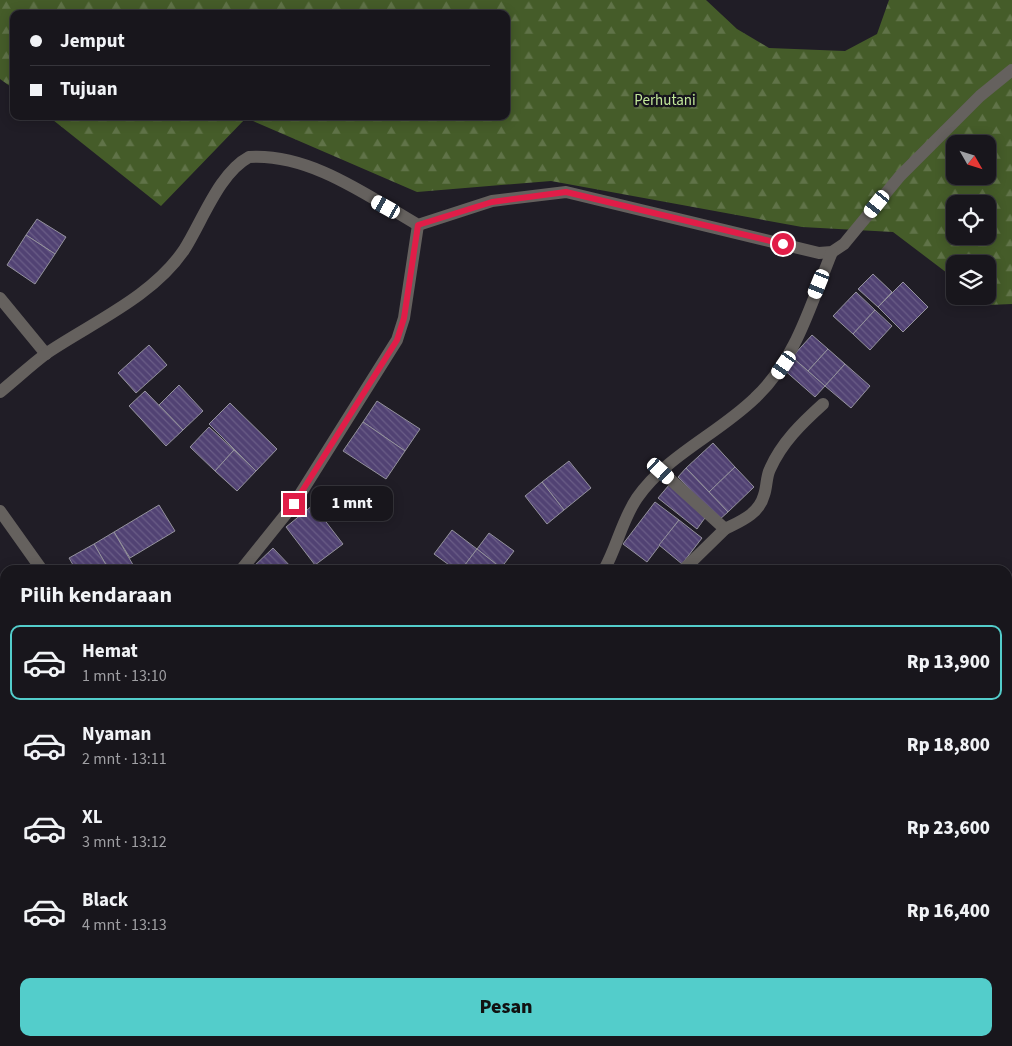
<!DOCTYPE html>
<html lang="id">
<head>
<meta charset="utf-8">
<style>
  body { margin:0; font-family:"Source Sans 3",sans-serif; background:#252329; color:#f1f3f6; height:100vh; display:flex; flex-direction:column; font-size:19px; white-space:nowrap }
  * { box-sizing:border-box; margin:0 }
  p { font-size:16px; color:#9f9fa3 }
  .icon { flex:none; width:28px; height:28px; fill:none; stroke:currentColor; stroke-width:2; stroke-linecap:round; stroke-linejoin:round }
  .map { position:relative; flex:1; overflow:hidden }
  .panel { position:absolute; left:0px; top:565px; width:1012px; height:481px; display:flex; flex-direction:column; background:#18161c; border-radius:15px 15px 0 0; box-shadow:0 2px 12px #0003,0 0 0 1px #36353b }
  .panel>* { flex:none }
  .hud { position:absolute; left:10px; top:10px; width:500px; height:110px; border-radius:10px; box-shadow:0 2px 12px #0003,0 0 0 1px #36353b; display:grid; align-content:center; height:110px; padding:0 20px; background:#18161c }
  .needle { width:32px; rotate:129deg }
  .fabs { position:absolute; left:946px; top:135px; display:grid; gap:10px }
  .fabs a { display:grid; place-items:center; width:50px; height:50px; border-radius:10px; background:#18161c; box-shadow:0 2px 12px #0003,0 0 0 1px #36353b; font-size:25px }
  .end { position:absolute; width:22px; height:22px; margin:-11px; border:6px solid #e11d48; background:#fff; box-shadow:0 0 0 2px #fff }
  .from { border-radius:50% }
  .bubble { position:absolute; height:35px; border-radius:10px; background:#18161c; box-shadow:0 2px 12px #0003,0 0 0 1px #36353b; font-size:16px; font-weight:800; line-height:35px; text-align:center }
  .car { position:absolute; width:15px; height:30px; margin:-15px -8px; border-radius:6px; box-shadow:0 0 4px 1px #0007; background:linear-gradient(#fff 24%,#345 0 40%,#fff 0 76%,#345 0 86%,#fff 0) }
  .hud b { display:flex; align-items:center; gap:18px; height:48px; font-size:19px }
  .hud b+b { border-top:1px solid #36353b }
  .hud i { width:12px; height:12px; background:#f1f3f6 }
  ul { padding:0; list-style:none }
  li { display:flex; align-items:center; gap:15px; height:75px; margin:0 10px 8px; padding:0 10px; border:2px solid transparent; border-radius:10px }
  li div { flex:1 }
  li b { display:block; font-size:19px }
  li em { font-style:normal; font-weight:800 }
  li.active { border-color:#53cdcb }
  li>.icon { width:45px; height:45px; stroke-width:1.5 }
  h2 { padding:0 20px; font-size:22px; line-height:60px }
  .button { display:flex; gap:10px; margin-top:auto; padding:10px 20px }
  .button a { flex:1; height:58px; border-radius:10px; background:#53cdcb; color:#111; font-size:20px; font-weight:800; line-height:58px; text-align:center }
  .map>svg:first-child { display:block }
  .forest { fill:url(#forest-firs); fill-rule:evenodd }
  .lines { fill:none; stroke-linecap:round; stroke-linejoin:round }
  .stream { stroke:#217186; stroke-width:6 }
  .building { fill:url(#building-back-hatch); stroke:#94929d }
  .street { stroke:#65615e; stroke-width:12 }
  .route { stroke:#e11d48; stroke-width:6 }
  .labels { text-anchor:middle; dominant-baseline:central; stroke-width:4.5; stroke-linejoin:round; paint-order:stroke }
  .park-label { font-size:15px; fill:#c3e99a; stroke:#16141d }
</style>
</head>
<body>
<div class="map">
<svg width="1012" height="1046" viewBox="0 0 1012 1046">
  <defs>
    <pattern id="forest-firs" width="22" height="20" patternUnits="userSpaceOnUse" patternTransform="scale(1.25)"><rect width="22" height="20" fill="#455c29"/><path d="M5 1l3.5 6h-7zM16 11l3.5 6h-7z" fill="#607348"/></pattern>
    <pattern id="building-back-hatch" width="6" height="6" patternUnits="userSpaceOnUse" patternTransform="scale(1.25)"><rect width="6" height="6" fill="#514273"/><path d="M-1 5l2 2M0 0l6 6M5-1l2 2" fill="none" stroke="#6a5d87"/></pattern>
  </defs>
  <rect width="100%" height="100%" fill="#201d26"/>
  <path class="forest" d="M 0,0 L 706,0 L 737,29 L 769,48 L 845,51 L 877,34 L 889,0 L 1012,0 L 1012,304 L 988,305 L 977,296 L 988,296 L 988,264 L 955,264 L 955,279 L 893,232 L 802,227 L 551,181 L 417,192 L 246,118 L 161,206 L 48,116 L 506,116 L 506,14 L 14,14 L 14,89 L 0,79 ZM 955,144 L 988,144 L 988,176 L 955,176 ZM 955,204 L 988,204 L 988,236 L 955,236 Z"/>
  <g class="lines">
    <g class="stream">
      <polyline points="0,997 5,995"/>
      <polyline points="110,1041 120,1046"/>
      <polyline points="251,1041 259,1046"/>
      <polyline points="137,1046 151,1041"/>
    </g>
  </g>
  <g class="building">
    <polygon points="37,219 66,237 55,254 26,235"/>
    <polygon points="26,235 55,254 35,284 7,265"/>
    <polygon points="873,274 892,292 878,307 858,289"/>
    <polygon points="903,282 928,307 903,332 878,307"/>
    <polygon points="856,292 875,310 853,334 833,316"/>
    <polygon points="875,310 892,326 870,350 853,334"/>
    <polygon points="812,335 828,349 808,371 792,357"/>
    <polygon points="149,345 167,365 136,393 118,373"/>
    <polygon points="828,349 845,364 825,386 808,371"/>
    <polygon points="792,357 825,386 815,397 782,368"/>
    <polygon points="845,364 870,386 851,408 825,386"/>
    <polygon points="179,385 203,411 183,430 159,405"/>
    <polygon points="145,391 183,430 166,446 129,406"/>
    <polygon points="377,401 420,429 405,451 363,422"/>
    <polygon points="230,403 277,449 256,471 209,424"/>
    <polygon points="363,422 405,451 386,479 343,451"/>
    <polygon points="209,427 234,450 215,471 190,447"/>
    <polygon points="713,443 735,467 709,492 686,468"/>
    <polygon points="234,450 256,471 237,491 215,471"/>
    <polygon points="569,461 591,488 564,510 542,482"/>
    <polygon points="735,467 754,487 728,512 709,492"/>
    <polygon points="686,468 728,512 719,520 678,477"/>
    <polygon points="542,482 564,510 547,524 525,496"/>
    <polygon points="669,485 707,515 697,529 658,498"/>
    <polygon points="655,502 679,520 647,562 623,544"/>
    <polygon points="159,505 175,531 130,558 114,532"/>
    <polygon points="313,505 343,544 315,565 286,527"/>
    <polygon points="679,520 702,538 682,564 659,545"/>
    <polygon points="452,530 477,549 461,570 456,570 434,554"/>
    <polygon points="114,532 136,570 109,570 94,544"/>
    <polygon points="489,533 514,551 501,568 477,549"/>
    <polygon points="94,544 109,570 76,570 69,558"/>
    <polygon points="273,548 293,569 252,570 251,569"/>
    <polygon points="477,549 501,568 500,570 461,570"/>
  </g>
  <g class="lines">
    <g class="street">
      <polyline points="0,298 46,354"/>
      <path d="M 0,392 C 16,379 31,365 47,353 C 93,322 152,297 184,250 C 202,222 219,173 249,157 C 310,153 368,196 418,225 L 492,201 L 566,192 L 819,253 L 832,252 L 844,244 L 900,176 L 980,96 L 1012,70"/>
      <polyline points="661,471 725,529 683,570"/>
      <polyline points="0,511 42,570"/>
      <path d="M 725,529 C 741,521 759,514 764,495 C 767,487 766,477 770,469 C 782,442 802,423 823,404"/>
      <polyline points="241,570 294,504 397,340 404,318 418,225"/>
      <path d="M 604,570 C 617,547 622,520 637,498 C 667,455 718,434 755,398 C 796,360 811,303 832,252"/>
      <polyline points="0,667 5,661"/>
      <polyline points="858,1041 864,1046"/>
    </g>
  </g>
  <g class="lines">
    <polyline class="route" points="294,504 397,340 404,318 418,225 492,202 566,192 783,244"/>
  </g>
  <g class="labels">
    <g class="park-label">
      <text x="665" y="100">Perhutani</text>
    </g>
  </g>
</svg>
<div class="fabs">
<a><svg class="needle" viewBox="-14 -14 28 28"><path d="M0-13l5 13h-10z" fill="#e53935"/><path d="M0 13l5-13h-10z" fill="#9f9fa3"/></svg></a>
<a><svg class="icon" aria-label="locate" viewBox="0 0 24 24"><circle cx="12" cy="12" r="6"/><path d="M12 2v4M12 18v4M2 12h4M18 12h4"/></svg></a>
<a><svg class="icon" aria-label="layers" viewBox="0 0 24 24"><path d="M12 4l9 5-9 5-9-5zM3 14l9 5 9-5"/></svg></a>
</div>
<i class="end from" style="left:783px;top:244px"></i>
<i class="end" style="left:294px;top:504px"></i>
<div class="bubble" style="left:311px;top:486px;width:82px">1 mnt</div>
<i class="car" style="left:877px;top:204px;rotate:219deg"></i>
<i class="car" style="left:386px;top:207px;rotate:299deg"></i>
<i class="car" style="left:819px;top:284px;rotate:202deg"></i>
<i class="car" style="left:784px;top:365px;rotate:215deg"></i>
<i class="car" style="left:661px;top:471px;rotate:132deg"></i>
<div class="hud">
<b><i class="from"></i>Jemput</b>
<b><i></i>Tujuan</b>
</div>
<section class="panel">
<h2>Pilih kendaraan</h2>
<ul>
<li class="active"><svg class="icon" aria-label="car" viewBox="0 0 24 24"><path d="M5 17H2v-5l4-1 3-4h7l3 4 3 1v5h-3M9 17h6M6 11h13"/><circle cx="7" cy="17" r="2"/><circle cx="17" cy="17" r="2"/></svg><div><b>Hemat</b><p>1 mnt · 13:10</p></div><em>Rp 13,900</em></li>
<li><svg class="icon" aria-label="car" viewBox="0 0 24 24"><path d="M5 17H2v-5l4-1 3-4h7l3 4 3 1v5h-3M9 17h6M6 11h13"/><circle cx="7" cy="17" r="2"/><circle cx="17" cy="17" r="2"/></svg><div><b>Nyaman</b><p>2 mnt · 13:11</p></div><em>Rp 18,800</em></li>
<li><svg class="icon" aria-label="car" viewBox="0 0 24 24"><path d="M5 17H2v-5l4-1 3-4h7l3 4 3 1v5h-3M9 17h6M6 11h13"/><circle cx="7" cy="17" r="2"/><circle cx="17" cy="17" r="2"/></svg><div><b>XL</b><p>3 mnt · 13:12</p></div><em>Rp 23,600</em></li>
<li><svg class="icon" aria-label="car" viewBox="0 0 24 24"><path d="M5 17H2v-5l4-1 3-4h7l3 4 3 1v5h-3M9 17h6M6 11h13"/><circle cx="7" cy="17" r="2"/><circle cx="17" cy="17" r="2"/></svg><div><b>Black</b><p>4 mnt · 13:13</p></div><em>Rp 16,400</em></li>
</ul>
<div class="button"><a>Pesan</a></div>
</section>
</div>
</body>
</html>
